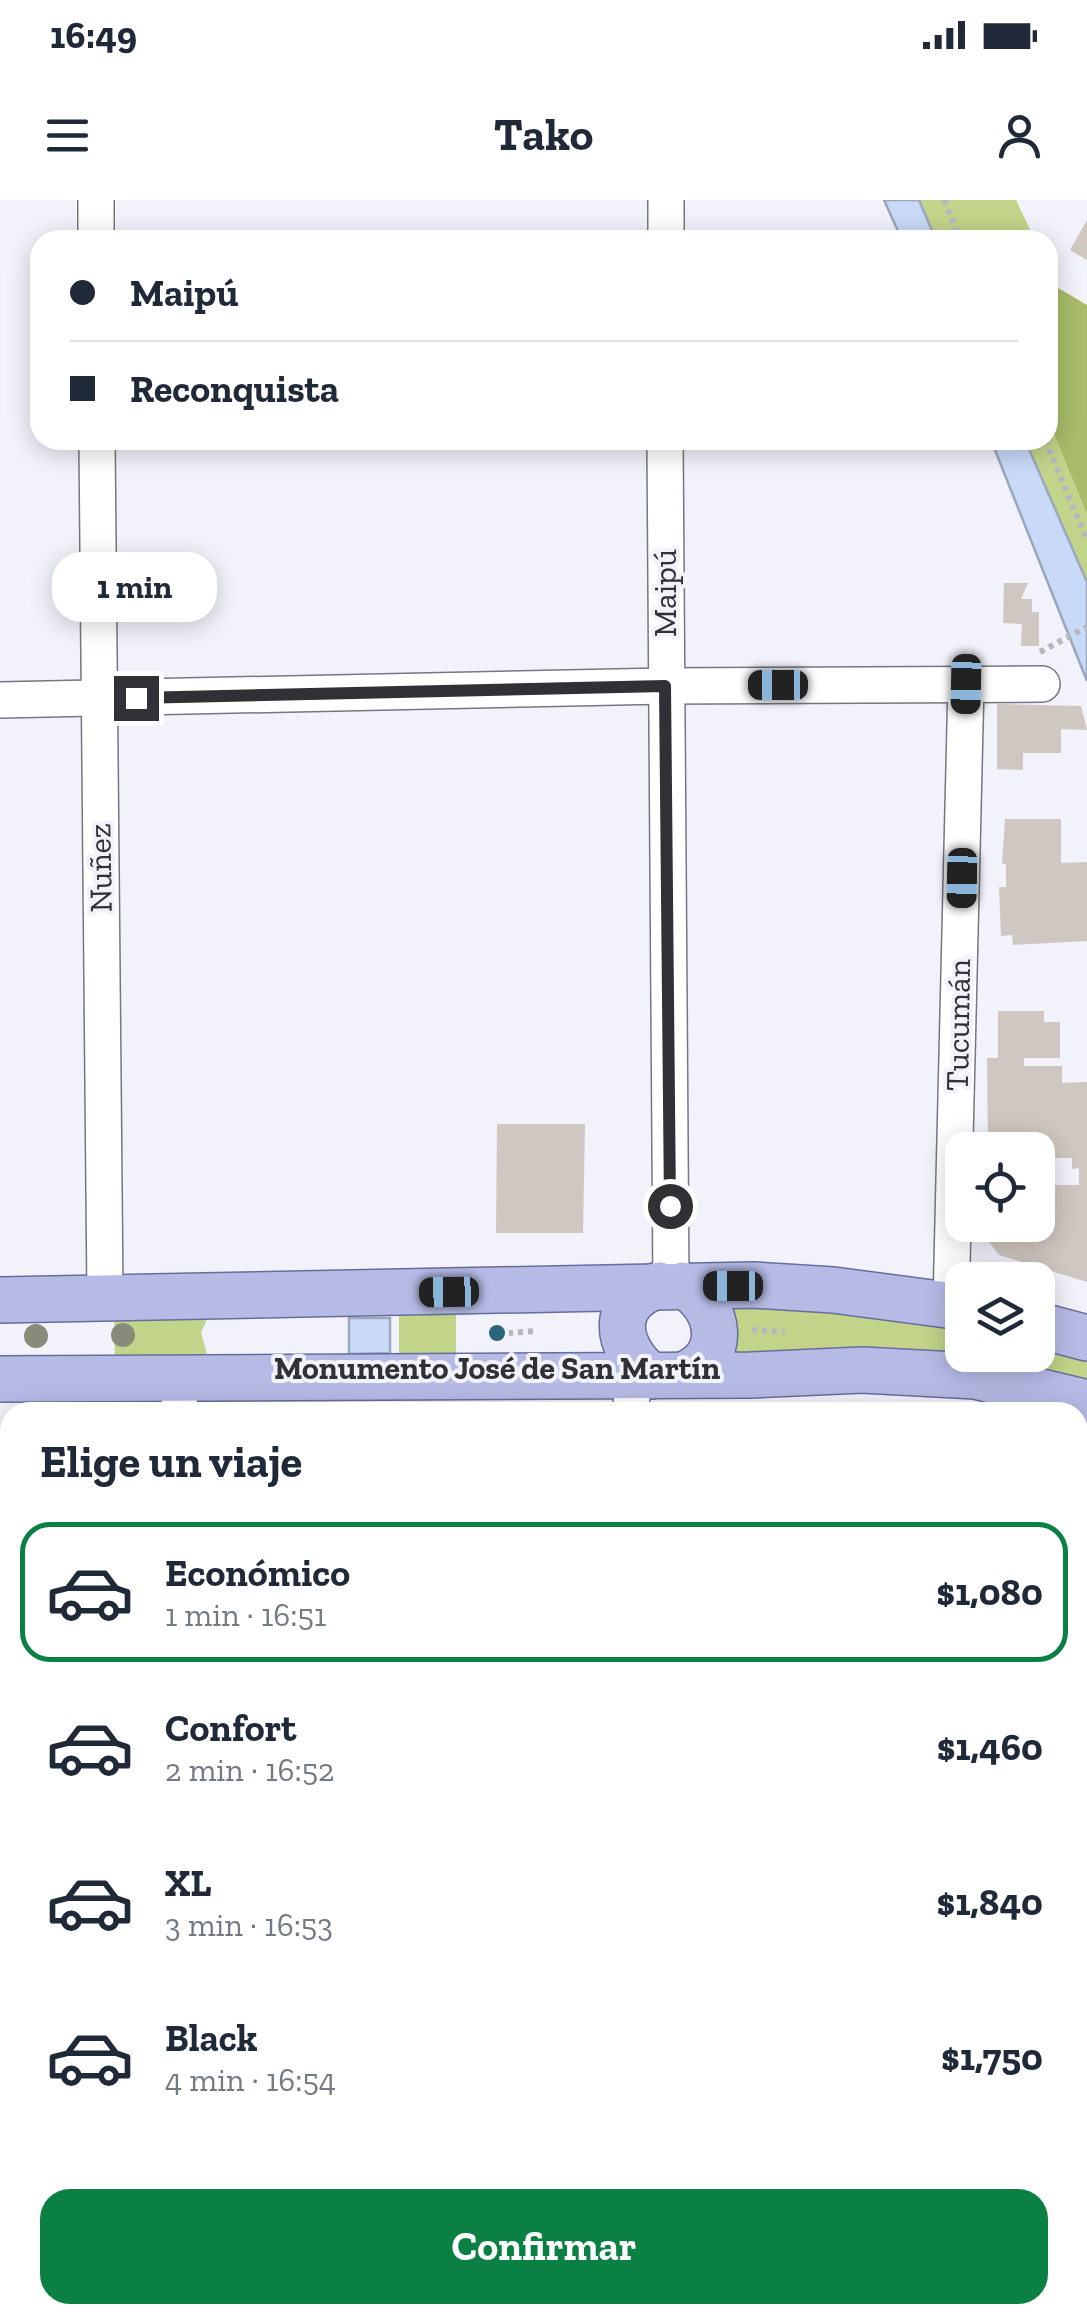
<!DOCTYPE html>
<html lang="es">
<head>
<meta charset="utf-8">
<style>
  body { margin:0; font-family:"Zilla Slab",serif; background:#f6f6f7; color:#1f2937; height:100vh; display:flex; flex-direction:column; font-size:38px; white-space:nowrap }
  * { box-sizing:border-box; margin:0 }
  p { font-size:32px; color:#747a83 }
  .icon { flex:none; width:55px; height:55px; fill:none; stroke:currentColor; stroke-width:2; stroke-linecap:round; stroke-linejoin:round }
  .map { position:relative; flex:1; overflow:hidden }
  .drawer { position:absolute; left:0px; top:1202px; width:1088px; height:922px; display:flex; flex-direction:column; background:#fff; border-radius:30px 30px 0 0; box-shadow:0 5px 25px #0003 }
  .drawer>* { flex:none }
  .guide { position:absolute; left:30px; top:30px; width:1028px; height:220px; border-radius:30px; box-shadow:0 5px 25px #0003; display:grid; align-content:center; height:220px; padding:0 40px; background:#fff }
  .buttons { position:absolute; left:945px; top:932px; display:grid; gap:20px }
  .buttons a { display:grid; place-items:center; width:110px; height:110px; border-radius:20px; background:#fff; box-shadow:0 5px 25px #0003; font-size:50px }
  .end { position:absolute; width:45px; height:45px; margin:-22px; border:12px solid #313135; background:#fff; box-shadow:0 0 0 5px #fff }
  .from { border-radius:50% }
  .bubble { position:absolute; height:70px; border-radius:30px; background:#fff; box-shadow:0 5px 25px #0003; font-size:32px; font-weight:700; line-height:70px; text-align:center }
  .car { position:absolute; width:30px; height:60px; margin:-30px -15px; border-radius:12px; box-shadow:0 0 8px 2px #0007; background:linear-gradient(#222 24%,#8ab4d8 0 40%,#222 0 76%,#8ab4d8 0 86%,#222 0) }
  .guide b { display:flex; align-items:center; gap:35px; height:95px; font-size:38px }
  .guide b+b { border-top:2px solid #e0e1e3 }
  .guide i { width:25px; height:25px; background:#1f2937 }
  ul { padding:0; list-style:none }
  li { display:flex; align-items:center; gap:30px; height:140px; margin:0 20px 15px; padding:0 20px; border:5px solid transparent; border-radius:30px }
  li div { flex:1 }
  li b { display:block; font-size:38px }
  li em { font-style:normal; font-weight:700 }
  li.selected { border-color:#0b8043 }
  li>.icon { width:90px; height:90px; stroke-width:1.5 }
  h2 { padding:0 40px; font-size:45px; line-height:120px }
  .cta { display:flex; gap:20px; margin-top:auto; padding:20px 40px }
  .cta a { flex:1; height:115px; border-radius:30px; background:#0b8043; color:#fff; font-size:40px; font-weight:700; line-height:115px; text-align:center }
  .status { display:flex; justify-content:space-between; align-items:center; height:70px; padding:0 50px; background:#fff; direction:ltr }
  .status svg { height:28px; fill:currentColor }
  header { display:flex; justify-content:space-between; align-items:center; height:130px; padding:0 40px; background:#fff; font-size:45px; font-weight:700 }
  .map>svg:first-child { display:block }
  .green { fill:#c1d489 }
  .forest { fill:#a8bc69 }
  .water { fill:#c8daf7; stroke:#9ba7bd; stroke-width:2.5 }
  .building { fill:#cfc7c1 }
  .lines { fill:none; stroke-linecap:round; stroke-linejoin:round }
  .minor-casing { stroke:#76777f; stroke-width:38 }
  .major-casing { stroke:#686d9d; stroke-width:48 }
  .path { stroke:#b7b8bf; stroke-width:6; stroke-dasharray:5 5; stroke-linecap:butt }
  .minor { stroke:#fff; stroke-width:35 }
  .major { stroke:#b6bbe6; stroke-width:45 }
  .tree { fill:#868b7a }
  .route { stroke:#313135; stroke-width:12 }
  .poi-dot { fill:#2c657e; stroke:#f1f2fa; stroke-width:4 }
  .labels { text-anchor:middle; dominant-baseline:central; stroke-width:8; stroke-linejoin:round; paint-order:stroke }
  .street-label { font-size:32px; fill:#313135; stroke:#f1f2fa }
  .poi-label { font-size:32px; font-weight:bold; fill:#313135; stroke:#f1f2fa }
</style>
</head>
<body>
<div class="status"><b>16:49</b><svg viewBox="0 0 49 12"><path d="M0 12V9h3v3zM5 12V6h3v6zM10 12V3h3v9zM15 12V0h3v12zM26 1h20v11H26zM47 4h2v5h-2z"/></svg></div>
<header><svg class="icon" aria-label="menu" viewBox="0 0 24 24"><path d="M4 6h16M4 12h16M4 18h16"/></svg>Tako<svg class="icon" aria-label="person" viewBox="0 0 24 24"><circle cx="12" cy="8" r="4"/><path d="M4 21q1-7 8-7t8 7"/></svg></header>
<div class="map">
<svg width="1087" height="2123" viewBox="0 0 1087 2123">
  <rect width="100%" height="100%" fill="#f1f2fa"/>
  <g class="green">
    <polygon points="919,0 1016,0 1035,40 936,40"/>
    <polygon points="1048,67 1087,175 1087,382 1025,240 1048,240"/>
    <polygon points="114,1096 210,1112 201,1133 210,1164 115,1180"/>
    <polygon points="718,1099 962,1124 962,1155 1038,1155 1038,1145 1087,1160 1087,1183 719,1160"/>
    <polygon points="456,1113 456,1155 399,1156 399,1114"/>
    <polygon points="1078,1223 1087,1225 1087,2123 818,2123 819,2115 1078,2115"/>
  </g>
  <g class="forest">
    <polygon points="1048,82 1087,105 1087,314 1048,218"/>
    <polygon points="1078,1227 1087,1229 1087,1647 1078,1679"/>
    <polygon points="1078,1685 1087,1746 1087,1951 1078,1961"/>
  </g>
  <g class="water">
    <polygon points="884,0 919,0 936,40 902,40"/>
    <polygon points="991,240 1025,240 1087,382 1087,481"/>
    <polygon points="349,1118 390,1118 390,1153 349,1154"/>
  </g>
  <g class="building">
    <polygon points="1087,20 1087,60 1070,50"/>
    <polygon points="1004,383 1028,383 1021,399 1032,399 1032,412 1039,412 1039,446 1021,446 1022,424 1003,423"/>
    <polygon points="997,504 1081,506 1087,530 1061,529 1061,553 1023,553 1023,570 997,569"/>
    <polygon points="1005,619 1061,619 1061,663 1087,662 1087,741 1013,745 1012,735 1001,736 999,687 1006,687 1006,664 1002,664"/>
    <polygon points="998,811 1044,811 1044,822 1060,822 1060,858 1024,858 1024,866 1062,866 1062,883 1087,882 1087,1082 999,1055 989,1042 989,1025 1038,1025 1038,968 1043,968 1043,985 1079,985 1079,968 1072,969 1072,958 1038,958 1038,950 988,950 987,858 998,858"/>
    <polygon points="497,924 585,924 583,1033 496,1033"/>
    <polygon points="593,2115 702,2115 701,2123 592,2123"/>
  </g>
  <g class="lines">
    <defs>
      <g id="minor">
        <polyline points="96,0 96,40"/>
        <polyline points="666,40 666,0"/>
        <polyline points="97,240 105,1096"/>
        <polyline points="665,240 671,1085"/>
        <polyline points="0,500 665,486 1042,484"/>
        <polyline points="951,1105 966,484"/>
        <polyline points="179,1212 180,1179"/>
        <polyline points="630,1212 635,1175"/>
        <polyline points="0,1750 10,1750"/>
        <polyline points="181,2115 182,2123"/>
        <polyline points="528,2123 528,2115"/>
      </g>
      <g id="major">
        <polyline points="0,1100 754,1085 833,1090 962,1107"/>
        <polyline points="1038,1125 1087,1138"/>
        <path d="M 683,1175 C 729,1158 721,1106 683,1085"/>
        <path d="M 651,1176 C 615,1148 608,1101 659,1085"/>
        <polyline points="0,1179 751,1175 862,1170 975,1176 1087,1203"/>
      </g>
    </defs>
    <use href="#minor" class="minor-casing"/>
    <use href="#major" class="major-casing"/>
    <g class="path">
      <polyline points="944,0 961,40"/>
      <polyline points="1045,240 1087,340"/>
      <polyline points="1040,452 1087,427"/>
      <polyline points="752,1130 785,1132"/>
      <polyline points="508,1133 536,1131"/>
    </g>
    <use href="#minor" class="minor"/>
    <use href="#major" class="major"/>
  </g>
  <g class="tree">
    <circle cx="123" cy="1135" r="12"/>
    <circle cx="36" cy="1136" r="12"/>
  </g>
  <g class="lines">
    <polyline class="route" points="136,498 665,486 670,1006"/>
  </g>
  <circle class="poi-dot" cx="497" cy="1133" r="10"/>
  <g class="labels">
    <g class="street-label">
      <text transform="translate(665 393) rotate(-90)">Maipú</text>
      <text transform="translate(100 668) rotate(-91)">Nuñez</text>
      <text transform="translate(958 825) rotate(-89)">Tucumán</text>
    </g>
    <g class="poi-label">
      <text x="497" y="1168">Monumento José de San Martín</text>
    </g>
  </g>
</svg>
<div class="buttons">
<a><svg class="icon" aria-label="locate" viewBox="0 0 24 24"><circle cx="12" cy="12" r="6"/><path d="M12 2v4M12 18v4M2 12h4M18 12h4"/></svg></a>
<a><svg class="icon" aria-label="layers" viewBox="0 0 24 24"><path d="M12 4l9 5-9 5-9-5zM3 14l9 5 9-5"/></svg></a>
</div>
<i class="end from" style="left:670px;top:1006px"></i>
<i class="end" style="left:136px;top:498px"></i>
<div class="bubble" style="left:52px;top:352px;width:165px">1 min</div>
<i class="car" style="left:966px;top:484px;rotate:181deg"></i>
<i class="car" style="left:778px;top:485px;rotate:270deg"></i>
<i class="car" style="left:962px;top:678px;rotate:181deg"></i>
<i class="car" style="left:733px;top:1086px;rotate:270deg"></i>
<i class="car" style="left:449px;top:1092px;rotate:269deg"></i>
<div class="guide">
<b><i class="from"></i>Maipú</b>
<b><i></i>Reconquista</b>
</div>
<section class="drawer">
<h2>Elige un viaje</h2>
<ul>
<li class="selected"><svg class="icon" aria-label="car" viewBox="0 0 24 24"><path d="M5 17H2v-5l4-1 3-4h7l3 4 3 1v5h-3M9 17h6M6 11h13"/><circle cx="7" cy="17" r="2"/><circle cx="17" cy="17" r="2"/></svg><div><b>Económico</b><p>1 min · 16:51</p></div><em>$1,080</em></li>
<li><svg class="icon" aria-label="car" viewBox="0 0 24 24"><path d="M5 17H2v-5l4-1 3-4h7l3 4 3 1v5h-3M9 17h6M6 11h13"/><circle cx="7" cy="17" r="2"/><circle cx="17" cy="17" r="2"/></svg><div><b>Confort</b><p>2 min · 16:52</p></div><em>$1,460</em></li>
<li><svg class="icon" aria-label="car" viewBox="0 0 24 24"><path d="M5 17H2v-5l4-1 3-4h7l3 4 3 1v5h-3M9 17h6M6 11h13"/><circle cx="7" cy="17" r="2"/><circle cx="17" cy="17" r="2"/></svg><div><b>XL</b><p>3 min · 16:53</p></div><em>$1,840</em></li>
<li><svg class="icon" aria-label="car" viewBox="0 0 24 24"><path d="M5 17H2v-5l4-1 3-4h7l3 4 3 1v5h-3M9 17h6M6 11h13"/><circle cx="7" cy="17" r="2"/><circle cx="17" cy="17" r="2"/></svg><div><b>Black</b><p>4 min · 16:54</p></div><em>$1,750</em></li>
</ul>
<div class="cta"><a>Confirmar</a></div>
</section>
</div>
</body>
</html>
